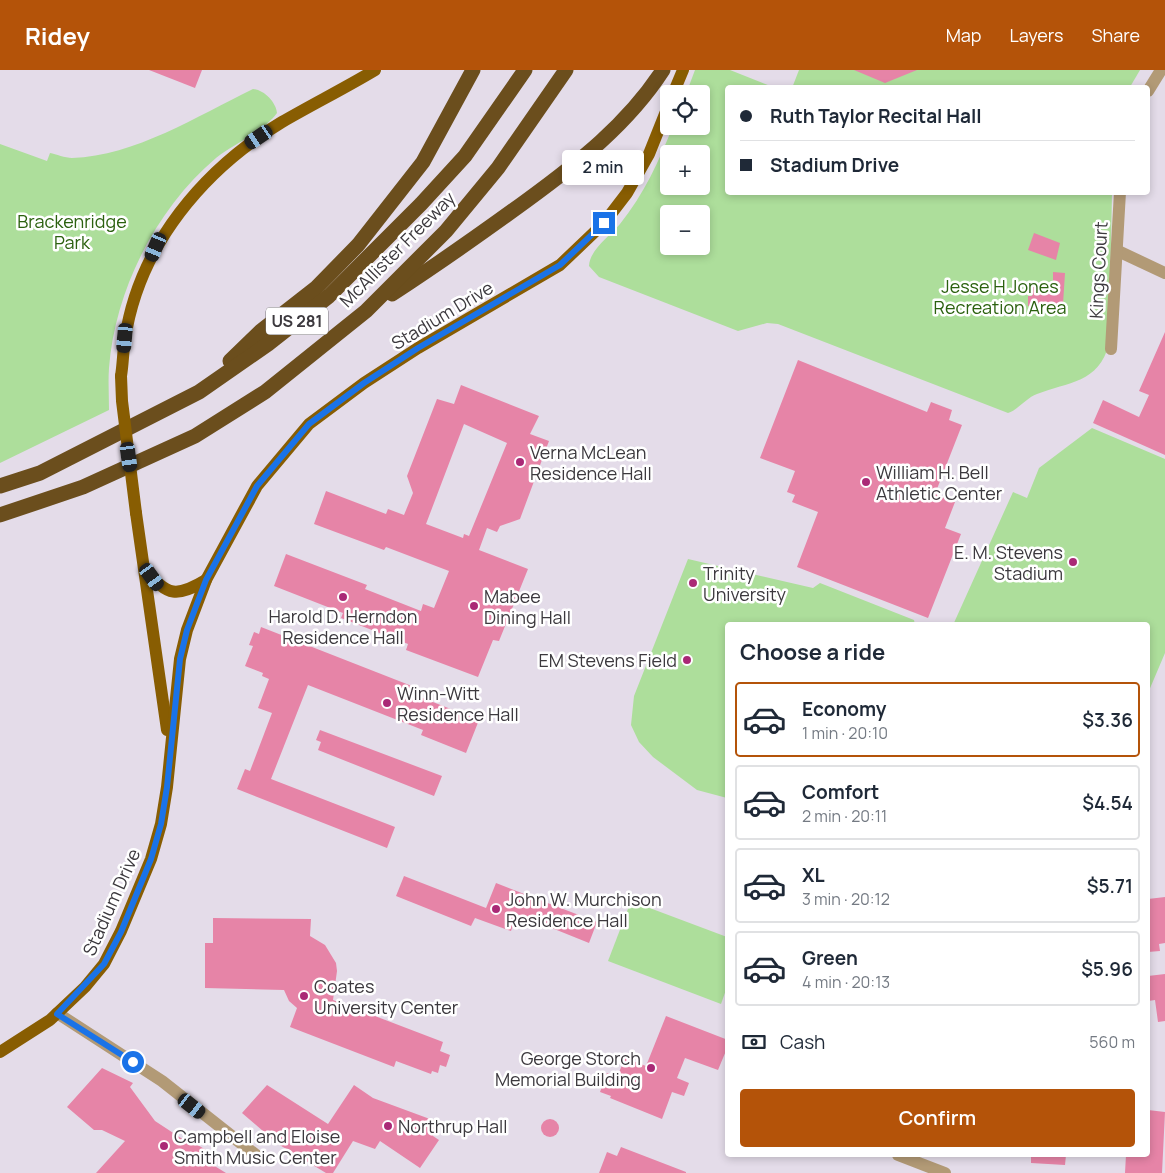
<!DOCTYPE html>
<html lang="en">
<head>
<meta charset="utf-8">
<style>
  body { margin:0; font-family:Manrope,sans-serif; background:#f6f6f7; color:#1f2937; height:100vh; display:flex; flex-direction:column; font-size:19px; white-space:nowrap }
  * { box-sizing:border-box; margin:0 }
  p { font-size:16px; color:#747a83 }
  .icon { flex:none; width:28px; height:28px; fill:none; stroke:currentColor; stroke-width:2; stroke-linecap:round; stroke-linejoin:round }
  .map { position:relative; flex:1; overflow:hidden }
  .panel { position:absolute; left:725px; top:552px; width:425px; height:535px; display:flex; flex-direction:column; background:#fff; border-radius:5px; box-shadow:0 2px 8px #0003 }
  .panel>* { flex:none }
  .guide { position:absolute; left:725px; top:15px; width:425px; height:110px; border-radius:5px; box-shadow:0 2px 8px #0003; display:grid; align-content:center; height:110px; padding:0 15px; background:#fff }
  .fabs { position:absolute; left:660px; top:15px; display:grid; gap:10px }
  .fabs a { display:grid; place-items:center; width:50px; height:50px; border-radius:5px; background:#fff; box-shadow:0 2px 8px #0003; font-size:25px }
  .end { position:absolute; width:22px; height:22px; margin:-11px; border:6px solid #1a73e8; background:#fff; box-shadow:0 0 0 2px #fff }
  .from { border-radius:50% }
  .bubble { position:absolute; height:35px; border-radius:5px; background:#fff; box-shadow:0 2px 8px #0003; font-size:16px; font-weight:600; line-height:35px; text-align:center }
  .car { position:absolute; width:15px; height:30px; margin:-15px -8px; border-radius:6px; box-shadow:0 0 4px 1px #0007; background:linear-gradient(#222 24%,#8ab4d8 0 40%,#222 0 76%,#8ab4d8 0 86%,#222 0) }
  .guide b { display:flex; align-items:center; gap:18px; height:48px; font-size:19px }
  .guide b+b { border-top:1px solid #e0e1e3 }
  .guide i { width:12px; height:12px; background:#1f2937 }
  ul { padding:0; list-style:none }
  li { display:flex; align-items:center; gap:15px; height:75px; margin:0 10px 8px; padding:0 5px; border:2px solid #e0e1e3; border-radius:5px }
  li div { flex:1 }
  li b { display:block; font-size:19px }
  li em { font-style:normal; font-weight:600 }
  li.selected { border-color:#b45309 }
  li>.icon { width:45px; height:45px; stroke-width:1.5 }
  h2 { padding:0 15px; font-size:22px; line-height:60px }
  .pay { display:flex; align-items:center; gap:12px; height:55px; padding:0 15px; font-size:19px }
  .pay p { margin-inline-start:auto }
  .action { display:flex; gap:10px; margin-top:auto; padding:10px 15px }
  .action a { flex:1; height:58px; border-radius:5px; background:#b45309; color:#fff; font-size:20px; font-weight:600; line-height:58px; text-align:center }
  header { display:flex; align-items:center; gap:30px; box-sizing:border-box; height:70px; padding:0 25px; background:#b45309; color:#fff }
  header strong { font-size:24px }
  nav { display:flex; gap:28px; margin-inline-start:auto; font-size:18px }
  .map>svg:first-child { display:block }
  .green { fill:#adde9b; fill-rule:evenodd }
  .building { fill:#e684a7; fill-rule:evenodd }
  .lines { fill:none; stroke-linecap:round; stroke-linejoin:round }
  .minor { stroke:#b29a76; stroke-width:12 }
  .major { stroke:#885d02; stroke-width:12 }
  .highway { stroke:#6b4e1d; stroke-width:15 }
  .major-bridge { stroke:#885d02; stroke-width:12 }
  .route { stroke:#1a73e8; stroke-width:6 }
  .poi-dot { fill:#aa2976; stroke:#fff; stroke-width:2 }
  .labels { text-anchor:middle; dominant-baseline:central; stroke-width:5; stroke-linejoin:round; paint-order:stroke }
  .shield { fill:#fff; stroke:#767478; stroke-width:1 }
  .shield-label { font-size:16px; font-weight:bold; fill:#3c393e }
  .park-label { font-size:18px; fill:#2b610f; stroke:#fff }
  .street-label { font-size:18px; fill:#3c393e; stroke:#fff }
  .poi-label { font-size:18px; fill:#3c393e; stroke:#fff; text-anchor:start }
</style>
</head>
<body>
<header>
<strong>Ridey</strong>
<nav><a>Map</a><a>Layers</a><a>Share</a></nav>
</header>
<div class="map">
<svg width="1165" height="1103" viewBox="0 0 1165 1103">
  <rect width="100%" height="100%" fill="#e4dce9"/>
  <g class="green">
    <path d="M 695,0 L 730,0 L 773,17 L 728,18 L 728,122 L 1112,123 L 1109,274 C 1099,313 1068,312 1037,324 C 1026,328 1018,340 1008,343 L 778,254 L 767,253 L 738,261 L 599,207 L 589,196 C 590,179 610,166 620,154 C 644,124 659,91 673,56 L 701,56 L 701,24 L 686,24 ZM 669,84 L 701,84 L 701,116 L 669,116 ZM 669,144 L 701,144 L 701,176 L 669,176 Z"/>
    <polygon points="799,0 1140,0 1130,17 792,18"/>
    <path d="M 253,19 C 264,20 276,32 277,43 C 263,62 235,73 216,88 C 156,139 115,220 109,298 C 108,312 109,326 109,340 L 0,393 L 0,74 L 47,91 L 50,83 C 56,84 65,88 72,88 C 135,86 197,46 253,19 Z"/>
    <polygon points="1092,358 1165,389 1165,583 1148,623 1148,555 953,555 1013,422 1027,428 1039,398"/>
    <polygon points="688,489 813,518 820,513 914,550 915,555 728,555 727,728 697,720 653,687 639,672 631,655 634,626"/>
    <polygon points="631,831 727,867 727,917 721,934 608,891"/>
  </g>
  <g class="building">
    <polygon points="149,0 202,0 195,18"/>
    <polygon points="854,0 917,0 885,13"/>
    <polygon points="1034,163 1060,173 1056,190 1028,180"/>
    <polygon points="1053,202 1065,203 1063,234 1041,233 1041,237 1028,236 1028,226 1032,226 1033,217 1053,218"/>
    <polygon points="1165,262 1165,385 1093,353 1103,330 1139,347 1149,325 1139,321"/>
    <polygon points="798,290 927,342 931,332 952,340 949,350 962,355 935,424 955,432 945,458 961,464 928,548 797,497 818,442 792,432 795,425 787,422 795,401 760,388"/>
    <path d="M 461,315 L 539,346 L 530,364 L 549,371 L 520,449 L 500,456 L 497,462 L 487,458 L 479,480 L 528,499 L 499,571 L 493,570 L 478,607 L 406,580 L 408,574 L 341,548 L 343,543 L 274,516 L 286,484 L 367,515 L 365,519 L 421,541 L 423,534 L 434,538 L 449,501 L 386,477 L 384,480 L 314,454 L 326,421 L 386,444 L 388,439 L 404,445 L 413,423 L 407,406 L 437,329 L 454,334 ZM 464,354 L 507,373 L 469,466 L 464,464 L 463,468 L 426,454 Z"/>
    <polygon points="261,557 422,620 420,627 479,650 466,683 421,665 423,660 308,615 271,709 395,757 387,778 237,719 245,699 250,701 272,643 258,638 269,609 262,606 263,603 245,596 253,576 249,575 254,562 259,564"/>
    <polygon points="320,660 442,706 434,726 318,680 321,672 316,670"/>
    <polygon points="404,806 486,838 496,813 597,852 589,873 517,844 511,861 475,848 471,856 396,826"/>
    <polygon points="1165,827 1165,873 1159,874 1160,881 1148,882 1148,829"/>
    <polygon points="213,848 311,849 310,866 325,875 336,893 337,901 333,930 443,972 440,981 450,985 446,997 440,995 438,1003 432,1001 431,1004 396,991 394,997 290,957 297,938 289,931 284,920 205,918 205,873 213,873"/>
    <polygon points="1165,904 1165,951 1158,952 1155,930 1148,931 1148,906"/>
    <polygon points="666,946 728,970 728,976 718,1000 685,988 677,1008 689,1013 684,1026 672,1022 662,1049 610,1028 611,1026 600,1022 607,1003 617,1007 625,988 646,996"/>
    <polygon points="102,998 133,1013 130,1017 155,1051 184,1070 194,1075 196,1074 218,1087 213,1095 226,1103 96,1103 125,1071 102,1060 94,1060 67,1037"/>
    <polygon points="267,1015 328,1054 354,1015 373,1028 438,1052 433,1066 439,1070 420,1098 380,1071 375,1079 353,1071 333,1103 326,1103 278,1074 242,1043"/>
    <polygon points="1148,1040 1165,1042 1162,1103 1125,1103 1126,1085 1148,1085"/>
    <circle cx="550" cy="1058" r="9"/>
    <polygon points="621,1077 686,1102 686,1103 599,1103 607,1082 617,1086"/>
    <polygon points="1031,1085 1066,1085 1065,1095 1031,1093"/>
  </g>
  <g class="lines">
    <g class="minor">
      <polyline points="1148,21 1161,0"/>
      <polyline points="1118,181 1165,203"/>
      <polyline points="1111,279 1120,122"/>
      <polyline points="57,943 162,1011 261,1089"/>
      <polyline points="898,1085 945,1103"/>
    </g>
    <g class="major">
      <polyline points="673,24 683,0"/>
      <path d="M 121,306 C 123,294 123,281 125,269 C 139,175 204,99 282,52 C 313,34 345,18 375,0"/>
      <polyline points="136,443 167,660"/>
      <path d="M 147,500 C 166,527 178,527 206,510"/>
      <polyline points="0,982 50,950 85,917 104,894 121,861 151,789 161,754 167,717 180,589 187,560 206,510 257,416 309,354 364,313 418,278 560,195 604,153 627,123 649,84 669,34"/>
    </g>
    <g class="highway">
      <path d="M 392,224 C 438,194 482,163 526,131 C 578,93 628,54 663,0"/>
      <polyline points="230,291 261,261 316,218 358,175 423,92 473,0"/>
      <polyline points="0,416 40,403 199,322 268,274 329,226 421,134 465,86 525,0"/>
      <polyline points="0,445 83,417 195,366 265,322 366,241 446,161 498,98 566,0"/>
    </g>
    <polyline class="major-bridge" points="121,306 122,331 136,443"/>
  </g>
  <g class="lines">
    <polyline class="route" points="133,992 57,944 104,894 121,862 151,789 161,754 167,717 180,589 187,560 206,510 257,416 309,354 364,313 418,278 560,195 604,153"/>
  </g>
  <g class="poi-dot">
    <circle cx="520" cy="392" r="5"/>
    <circle cx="866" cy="412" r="5"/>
    <circle cx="1073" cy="492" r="5"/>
    <circle cx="693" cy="513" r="5"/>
    <circle cx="343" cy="527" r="5"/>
    <circle cx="474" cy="536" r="5"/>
    <circle cx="687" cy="590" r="5"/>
    <circle cx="387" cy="633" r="5"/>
    <circle cx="496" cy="839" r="5"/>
    <circle cx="304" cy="926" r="5"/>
    <circle cx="651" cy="998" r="5"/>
    <circle cx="388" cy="1056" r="5"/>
    <circle cx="164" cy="1076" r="5"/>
  </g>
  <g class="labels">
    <rect class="shield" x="266" y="237.5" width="62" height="27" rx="4"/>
    <g class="shield-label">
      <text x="297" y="251">US 281</text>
    </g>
    <g class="park-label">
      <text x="72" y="151">Brackenridge<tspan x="72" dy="21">Park</tspan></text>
      <text x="1000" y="216">Jesse H Jones<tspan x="1000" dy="21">Recreation Area</tspan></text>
    </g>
    <g class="street-label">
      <text transform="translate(397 179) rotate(-45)">McAllister Freeway</text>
      <text transform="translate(1098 200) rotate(-87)">Kings Court</text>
      <text transform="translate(442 245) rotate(-31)">Stadium Drive</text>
      <text transform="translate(111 832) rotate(-66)">Stadium Drive</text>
    </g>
    <g class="poi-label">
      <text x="530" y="382">Verna McLean<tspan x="530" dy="21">Residence Hall</tspan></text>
      <text x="876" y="402">William H. Bell<tspan x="876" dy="21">Athletic Center</tspan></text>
      <text x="1063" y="482" text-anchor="end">E. M. Stevens<tspan x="1063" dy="21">Stadium</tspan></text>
      <text x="703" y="503">Trinity<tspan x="703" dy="21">University</tspan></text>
      <text x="484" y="526">Mabee<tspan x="484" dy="21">Dining Hall</tspan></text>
      <text x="343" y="546" text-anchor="middle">Harold D. Herndon<tspan x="343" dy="21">Residence Hall</tspan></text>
      <text x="677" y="590" text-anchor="end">EM Stevens Field</text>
      <text x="397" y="623">Winn-Witt<tspan x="397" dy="21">Residence Hall</tspan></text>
      <text x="506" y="829">John W. Murchison<tspan x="506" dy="21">Residence Hall</tspan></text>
      <text x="314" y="916">Coates<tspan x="314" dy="21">University Center</tspan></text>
      <text x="641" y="988" text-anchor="end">George Storch<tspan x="641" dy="21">Memorial Building</tspan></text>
      <text x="398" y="1056">Northrup Hall</text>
      <text x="174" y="1066">Campbell and Eloise<tspan x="174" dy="21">Smith Music Center</tspan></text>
    </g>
  </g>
</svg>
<div class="fabs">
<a><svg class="icon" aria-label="locate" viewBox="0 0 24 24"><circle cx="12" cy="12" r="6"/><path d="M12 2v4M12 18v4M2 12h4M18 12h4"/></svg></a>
<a>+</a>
<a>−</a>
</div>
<i class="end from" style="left:133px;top:992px"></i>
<i class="end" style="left:604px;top:153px"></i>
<div class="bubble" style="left:562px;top:80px;width:82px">2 min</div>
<i class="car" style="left:259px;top:67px;rotate:236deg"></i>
<i class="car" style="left:156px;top:177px;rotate:203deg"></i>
<i class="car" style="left:125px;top:268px;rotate:185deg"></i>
<i class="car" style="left:129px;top:387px;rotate:172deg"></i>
<i class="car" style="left:152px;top:507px;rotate:144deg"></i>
<i class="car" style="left:192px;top:1036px;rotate:128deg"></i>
<div class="guide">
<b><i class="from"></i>Ruth Taylor Recital Hall</b>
<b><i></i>Stadium Drive</b>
</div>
<section class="panel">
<h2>Choose a ride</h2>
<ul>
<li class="selected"><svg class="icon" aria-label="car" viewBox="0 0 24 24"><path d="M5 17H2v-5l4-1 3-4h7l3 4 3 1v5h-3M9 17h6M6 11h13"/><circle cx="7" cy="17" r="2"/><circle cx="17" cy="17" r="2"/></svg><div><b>Economy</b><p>1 min · 20:10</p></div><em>$3.36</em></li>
<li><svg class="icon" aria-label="car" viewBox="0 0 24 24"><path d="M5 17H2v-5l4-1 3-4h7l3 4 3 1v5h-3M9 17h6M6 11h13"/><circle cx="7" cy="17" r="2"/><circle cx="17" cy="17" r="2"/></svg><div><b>Comfort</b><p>2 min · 20:11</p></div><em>$4.54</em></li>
<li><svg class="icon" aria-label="car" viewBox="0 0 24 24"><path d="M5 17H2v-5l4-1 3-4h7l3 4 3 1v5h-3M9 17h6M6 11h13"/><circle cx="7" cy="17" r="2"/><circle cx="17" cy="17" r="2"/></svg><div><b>XL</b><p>3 min · 20:12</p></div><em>$5.71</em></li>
<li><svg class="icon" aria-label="car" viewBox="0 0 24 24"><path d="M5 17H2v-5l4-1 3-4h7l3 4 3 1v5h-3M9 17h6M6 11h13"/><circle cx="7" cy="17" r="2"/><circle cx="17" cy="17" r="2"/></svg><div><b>Green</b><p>4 min · 20:13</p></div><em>$5.96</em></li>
</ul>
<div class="pay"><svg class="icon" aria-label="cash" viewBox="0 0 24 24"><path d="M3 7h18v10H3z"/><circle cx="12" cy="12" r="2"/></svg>Cash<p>560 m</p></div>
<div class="action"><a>Confirm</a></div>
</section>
</div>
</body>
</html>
